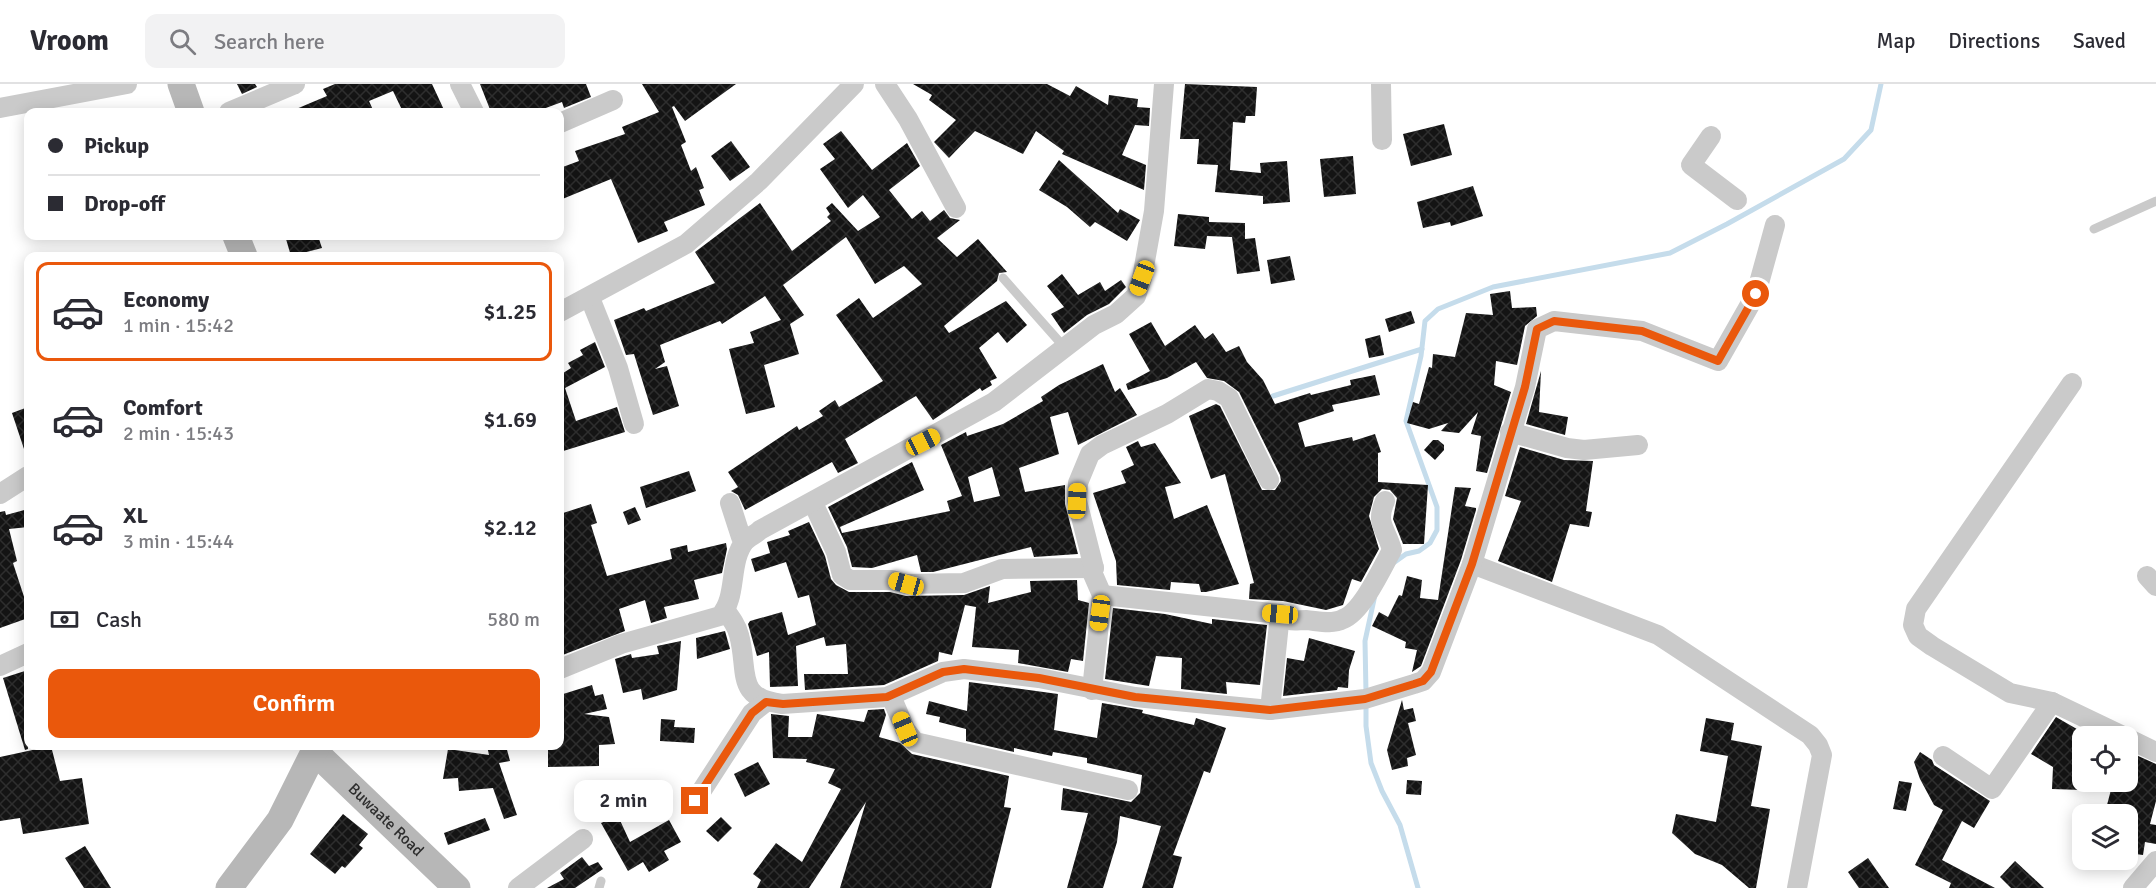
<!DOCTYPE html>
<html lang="en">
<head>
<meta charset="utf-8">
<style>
  body { margin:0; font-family:Signika,sans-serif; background:#f2f2f3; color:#2b2b33; height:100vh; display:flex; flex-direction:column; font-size:22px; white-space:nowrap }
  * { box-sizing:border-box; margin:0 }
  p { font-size:20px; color:#7c7c81 }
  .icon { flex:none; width:33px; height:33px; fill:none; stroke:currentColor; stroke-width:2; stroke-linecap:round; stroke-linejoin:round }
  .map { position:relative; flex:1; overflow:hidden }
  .panel { position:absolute; left:24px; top:168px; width:540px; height:498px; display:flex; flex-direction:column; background:#fff; border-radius:12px; box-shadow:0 3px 15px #0003 }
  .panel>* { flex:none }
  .guide { position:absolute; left:24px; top:24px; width:540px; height:132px; border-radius:12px; box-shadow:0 3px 15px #0003; display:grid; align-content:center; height:132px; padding:0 24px; background:#fff }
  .buttons { position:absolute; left:2072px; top:642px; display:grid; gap:12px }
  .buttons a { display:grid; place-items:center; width:66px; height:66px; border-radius:12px; background:#fff; box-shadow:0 3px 15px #0003; font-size:30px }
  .end { position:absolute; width:27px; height:27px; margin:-14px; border:8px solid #ea580c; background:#fff; box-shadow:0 0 0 3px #fff }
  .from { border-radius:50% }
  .bubble { position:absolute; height:42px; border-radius:12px; background:#fff; box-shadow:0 3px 15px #0003; font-size:20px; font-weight:600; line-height:42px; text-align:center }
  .car { position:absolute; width:18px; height:36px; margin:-18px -9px; border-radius:8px; box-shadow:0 0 4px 2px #0007; background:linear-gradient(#f5c518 24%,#345 0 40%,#f5c518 0 76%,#345 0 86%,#f5c518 0) }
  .guide b { display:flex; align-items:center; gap:21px; height:57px; font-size:22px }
  .guide b+b { border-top:2px solid #e1e1e2 }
  .guide i { width:15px; height:15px; background:#2b2b33 }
  ul { padding:10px 0 0; list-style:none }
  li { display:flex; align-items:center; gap:18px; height:99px; margin:0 12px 9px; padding:0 12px; border:3px solid transparent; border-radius:12px }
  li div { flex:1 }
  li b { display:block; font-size:22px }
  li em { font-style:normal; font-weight:600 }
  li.current { border-color:#ea580c }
  li>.icon { width:54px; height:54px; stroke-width:1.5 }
  .pay { display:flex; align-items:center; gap:15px; height:66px; padding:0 24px; font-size:22px }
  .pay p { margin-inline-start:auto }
  .action { display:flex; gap:12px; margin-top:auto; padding:12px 24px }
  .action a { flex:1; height:69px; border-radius:12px; background:#ea580c; color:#fff; font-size:24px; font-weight:600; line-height:69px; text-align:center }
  header { display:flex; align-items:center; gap:36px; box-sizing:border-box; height:84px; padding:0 30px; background:#fff; border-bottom:2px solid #e1e1e2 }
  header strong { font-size:28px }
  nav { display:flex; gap:33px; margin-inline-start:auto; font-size:21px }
  .search { width:420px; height:54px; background:#f2f2f3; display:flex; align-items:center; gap:15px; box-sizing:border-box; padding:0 21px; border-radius:12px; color:#7c7c81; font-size:22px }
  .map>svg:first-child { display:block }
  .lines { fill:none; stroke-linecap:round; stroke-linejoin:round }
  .stream { stroke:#c5dceb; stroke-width:5 }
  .building { fill:url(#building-cross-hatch); fill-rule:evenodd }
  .lane { stroke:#cacaca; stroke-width:9 }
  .street { stroke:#cacaca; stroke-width:20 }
  .secondary { stroke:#b7b7b7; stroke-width:27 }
  .route { stroke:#ea580c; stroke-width:8 }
  .labels { text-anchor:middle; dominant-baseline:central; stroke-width:6; stroke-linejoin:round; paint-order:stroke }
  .street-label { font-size:16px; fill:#2d2d2d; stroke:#fff }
</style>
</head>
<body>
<header>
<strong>Vroom</strong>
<div class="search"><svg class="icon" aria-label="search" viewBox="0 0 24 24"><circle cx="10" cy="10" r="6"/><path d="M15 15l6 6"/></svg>Search here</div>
<nav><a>Map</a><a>Directions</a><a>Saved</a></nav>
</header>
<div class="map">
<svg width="2156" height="804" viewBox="0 0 2156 804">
  <defs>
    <pattern id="building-cross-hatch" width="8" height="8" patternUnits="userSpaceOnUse" patternTransform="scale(1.5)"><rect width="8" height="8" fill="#141414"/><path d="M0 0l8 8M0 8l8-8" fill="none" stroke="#2e2e2e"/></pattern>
  </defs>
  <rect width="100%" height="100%" fill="#fff"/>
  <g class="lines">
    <g class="stream">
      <polyline points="1273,312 1422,265"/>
      <polyline points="1392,480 1406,470 1419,467 1430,459 1437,446 1437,423 1406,337 1421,272 1425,237 1438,225 1493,203 1670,169 1727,140 1844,75 1871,46 1881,0"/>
      <polyline points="1366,609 1365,557 1375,511"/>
      <polyline points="1366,618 1366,642 1371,679 1382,707 1400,741 1418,804"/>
    </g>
  </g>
  <g class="building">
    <polygon points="237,0 255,0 257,3 242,10"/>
    <polygon points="335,0 432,0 445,28 403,28 393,7 369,17 374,28 289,28 327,12 323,5"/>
    <polygon points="480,0 586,0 591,13 564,24 562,18 535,28 491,28"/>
    <polygon points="642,0 736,0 685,37 674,22 672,23 686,58 681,61 691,87 696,83 704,104 699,106 705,121 664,138 668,147 638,159 611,95 560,116 560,84 579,77 575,67 625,50 622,43 659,28"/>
    <polygon points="913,0 1047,0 1070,12 1076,2 1108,21 1109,11 1138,15 1137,23 1150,24 1149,42 1135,41 1122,71 1146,81 1144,106 1062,70 1064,67 1036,47 1023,70 975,47 949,74 934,58 956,36 929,16 932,11"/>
    <polygon points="1185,0 1257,3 1255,32 1246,32 1245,39 1233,38 1230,86 1261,89 1260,79 1287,77 1290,118 1263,120 1263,112 1215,108 1218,81 1197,80 1199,55 1180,55"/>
    <polygon points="1444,40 1452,71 1411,82 1403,50"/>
    <polygon points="841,47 872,86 907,59 920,82 889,106 912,135 922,127 930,137 944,126 950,134 960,136 937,154 957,173 978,155 1007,188 999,189 997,197 944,242 949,249 1006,217 1027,241 1007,259 998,248 979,264 997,294 990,297 992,301 982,307 980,304 933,336 916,312 909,316 845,355 858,379 838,389 832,378 745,426 738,411 731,407 738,403 728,388 797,342 799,346 823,332 819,327 835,316 839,323 883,297 836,231 859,214 873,234 922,200 904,182 875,200 846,153 783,201 804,231 790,240 799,270 764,281 775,323 746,330 729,265 754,259 750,248 781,236 765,212 722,240 720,237 660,261 665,278 655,285 667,282 679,322 653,331 634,270 626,271 614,236 644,224 646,227 715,199 695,168 760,119 792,167 831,137 827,133 830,130 826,124 832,119 858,147 880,133 863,111 848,124 820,85 835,75 823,60"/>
    <polygon points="731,57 750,83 730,97 711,72"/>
    <polygon points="1353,72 1356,110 1324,113 1320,75"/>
    <polygon points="1059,76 1118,129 1120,125 1140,136 1127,157 1095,138 1090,143 1067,123 1039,106"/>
    <polygon points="1473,102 1483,132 1451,142 1450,138 1423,144 1417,118"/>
    <polygon points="1178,130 1209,133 1209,138 1245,139 1245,155 1255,154 1260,187 1237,190 1232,153 1207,152 1205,165 1174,162"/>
    <polygon points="296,152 318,152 322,164 291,172 286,155"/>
    <polygon points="1290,172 1295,196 1271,200 1267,176"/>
    <polygon points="1062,190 1078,211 1100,198 1105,207 1121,196 1126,203 1109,220 1087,231 1064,249 1051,230 1064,223 1047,202"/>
    <polygon points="1510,207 1512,224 1536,223 1537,232 1525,242 1517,281 1496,277 1494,301 1511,308 1487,389 1476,387 1481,352 1471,350 1478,328 1459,349 1441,347 1448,339 1429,345 1407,339 1413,318 1419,320 1429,283 1432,284 1433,270 1455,273 1466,229 1493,231 1490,210"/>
    <polygon points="1411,227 1415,239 1389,248 1385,235"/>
    <polygon points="1151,238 1165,262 1195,241 1205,255 1213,249 1226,268 1239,262 1247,278 1263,296 1275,320 1310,309 1311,311 1351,301 1350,296 1375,291 1380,311 1332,321 1334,327 1298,339 1305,363 1352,353 1353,357 1375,350 1381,368 1378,369 1378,398 1428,401 1424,460 1403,460 1393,435 1397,414 1390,406 1382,405 1374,413 1369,432 1379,465 1361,498 1352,495 1343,521 1326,526 1283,517 1249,515 1250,500 1254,499 1225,390 1211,395 1189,332 1216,320 1220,322 1262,406 1275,406 1281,397 1280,391 1239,308 1224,297 1207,294 1196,278 1167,294 1128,306 1126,300 1150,287 1129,250"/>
    <polygon points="1380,251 1384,271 1369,274 1365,255"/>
    <polygon points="595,258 605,283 565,304 576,337 617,323 625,348 560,368 560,291 571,284 568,279 583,271 580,266"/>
    <path d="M 1103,280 L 1115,308 L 1120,304 L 1137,331 L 1078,361 L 1068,328 L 1050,333 L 1059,370 L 1019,384 L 1025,408 L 1065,401 L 1065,420 L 1078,470 L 1034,473 L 1031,463 L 933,488 L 921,488 L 917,471 L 872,484 L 852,483 L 847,463 L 828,423 L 912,378 L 924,406 L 840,443 L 842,449 L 950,427 L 947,417 L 962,412 L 941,361 L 966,348 L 967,352 L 1003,340 L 1043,317 L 1041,313 L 1059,301 ZM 992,383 L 1000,412 L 974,418 L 968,393 Z"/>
    <polygon points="1541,287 1539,328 1568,333 1565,351 1526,340"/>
    <polygon points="28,323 28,371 26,371 12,329"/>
    <polygon points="1433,356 1438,356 1444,361 1444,366 1435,376 1424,366"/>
    <polygon points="1138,357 1141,363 1155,359 1181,399 1165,403 1174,435 1207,421 1239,500 1206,508 1201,508 1199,500 1171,498 1170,506 1117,501 1116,477 1093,409 1126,399 1121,387 1134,381 1126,363"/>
    <polygon points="1520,363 1564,376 1593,377 1586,427 1592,428 1589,443 1570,440 1552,498 1498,477 1521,417 1505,412"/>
    <polygon points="689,387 696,407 646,424 640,403"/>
    <polygon points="1455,403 1471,404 1465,422 1476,424 1476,426 1461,476 1421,582 1412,588 1417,566 1405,564 1406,558 1372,542 1379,528 1388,533 1399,511 1402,512 1407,492 1422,496 1420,514 1438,516"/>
    <polygon points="591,420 597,439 591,441 607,492 672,475 670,465 687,461 688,468 726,459 727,465 722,489 694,496 699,515 664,523 667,534 651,539 645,516 619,525 625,547 560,572 560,430"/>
    <polygon points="635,423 641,436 628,441 623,428"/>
    <polygon points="28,425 28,443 9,445 17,477 13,479 28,525 28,534 0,544 0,428 5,427 6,431"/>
    <polygon points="809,438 825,472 831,495 836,501 849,508 890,508 906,512 964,511 990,502 988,519 1031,508 1030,497 1077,496 1078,516 1089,519 1083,577 1071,575 1068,588 1018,579 1019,566 972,563 976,523 965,521 952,571 939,568 938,577 884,601 805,606 804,590 848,590 846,560 826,562 824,553 796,562 798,602 770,603 769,568 757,572 748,540 750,537 782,528 788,551 816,541 809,511 798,514 786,478 755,488 751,475 770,469 767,458 790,451 788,447"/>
    <polygon points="1113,524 1165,530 1212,540 1212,535 1267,541 1260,601 1226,598 1227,610 1181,605 1182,574 1156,572 1149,602 1105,595"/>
    <polygon points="725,547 730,565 697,575 696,554"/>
    <polygon points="1309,554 1355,567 1349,586 1348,604 1338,603 1337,606 1283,612 1287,574 1304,577"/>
    <polygon points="681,557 677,606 643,616 641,605 623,609 615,575 631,570 632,574 659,570 657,562"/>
    <polygon points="28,586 28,665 25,666 3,594"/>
    <polygon points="969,598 1058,610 1054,646 1097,654 1102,619 1143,626 1142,629 1194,641 1196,634 1226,644 1210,689 1204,687 1173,771 1182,773 1173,804 1142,804 1161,742 1120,732 1117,758 1103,804 1067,804 1088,729 1061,726 1063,704 1131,718 1140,709 1142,691 1087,679 1087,674 1053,668 1052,672 1014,664 1014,668 966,657 966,645 939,638 940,633 926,630 929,617 967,627"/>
    <polygon points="592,601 595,612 603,610 607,625 584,630 609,633 615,660 599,661 599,682 548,683 548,662 560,662 560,611"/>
    <polygon points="1402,616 1404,626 1413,624 1416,637 1408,639 1416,671 1407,674 1408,682 1392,686 1387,666"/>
    <polygon points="884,625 886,631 879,653 900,659 912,670 1009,692 1004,723 1011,724 991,804 840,804 866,718 809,804 757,804 761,796 753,790 776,759 802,778 841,705 828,699 835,685 806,678 807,675 773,674 771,630 789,632 788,653 812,653 817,630 864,638 868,626"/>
    <polygon points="2056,633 2082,648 2082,706 2052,705 2053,683 2031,670"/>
    <polygon points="1706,634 1734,639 1731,656 1762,662 1751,722 1770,725 1756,804 1749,804 1722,781 1695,770 1672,749 1676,730 1716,738 1728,672 1700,667"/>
    <polygon points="661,635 675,636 674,643 695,644 694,659 660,657"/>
    <polygon points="51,662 60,697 82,694 89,740 23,750 20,734 0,737 0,673"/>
    <polygon points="487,662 506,662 510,677 499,679 517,731 504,735 493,704 459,707 458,694 443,695 448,665 489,671"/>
    <polygon points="2127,667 2156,680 2156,717 2150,740 2156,741 2156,760 2145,758 2143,771 2127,769 2127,726 2107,721 2113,698 2127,698"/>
    <polygon points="1920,668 1932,676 1934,681 1990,717 1974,744 1962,737 1942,776 1995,804 1949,804 1951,799 1915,781 1943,726 1934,721 1920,695 1914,678"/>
    <polygon points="758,678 770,700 745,713 734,690"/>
    <polygon points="1407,696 1422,697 1421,711 1406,710"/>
    <polygon points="1899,697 1912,699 1906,727 1893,725"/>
    <polygon points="625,704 634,722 617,731 608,713"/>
    <polygon points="343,730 368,750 359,761 363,764 345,784 342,782 335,790 310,770"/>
    <polygon points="618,732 630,758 669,736 681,758 664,767 669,776 649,788 643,778 628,787 601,739"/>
    <polygon points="721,733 732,744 718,758 706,747"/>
    <polygon points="485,734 490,746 448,761 444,749"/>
    <polygon points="85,762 111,804 84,804 65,774"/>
    <polygon points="582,773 589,782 598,778 603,785 575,804 547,804 564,795 560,789"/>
    <polygon points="1868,774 1889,804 1859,804 1848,788"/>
    <polygon points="2015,777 2044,804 2011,804 2000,793"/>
  </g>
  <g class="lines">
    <g class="lane">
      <polyline points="2094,145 2156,117"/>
      <polyline points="1003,194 1065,264"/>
      <polyline points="599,804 601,797"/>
    </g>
    <g class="street">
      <polyline points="460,0 474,28"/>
      <polyline points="885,0 908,35 956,124"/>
      <polyline points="1381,0 1382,56"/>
      <polyline points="0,24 127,0"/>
      <polyline points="229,28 295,0"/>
      <polyline points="560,39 613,16"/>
      <polyline points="1711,52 1691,81 1737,116"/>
      <polyline points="590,214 618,284 634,340"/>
      <polyline points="560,228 686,160 759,97 854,0"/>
      <polyline points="2072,299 1916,525 1913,541 1918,552 1932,562 2010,609 2052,618 2123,652"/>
      <polyline points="1510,348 1567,364 1584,366 1638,361"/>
      <polyline points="0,410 28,392"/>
      <polyline points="730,419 741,453 745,457"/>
      <polyline points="813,419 836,468 842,491 850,496 892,496 906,500 964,499 1002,485 1094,484"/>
      <polyline points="1472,480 1658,551 1810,651 1818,661 1822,671 1797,804"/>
      <polyline points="2147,492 2156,502"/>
      <polyline points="1102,511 1280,530"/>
      <path d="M 725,526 C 731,534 737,542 739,551 C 749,587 734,614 782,620 L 887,613 L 943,588 L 964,585 L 1039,594 L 1135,613 L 1270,626 L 1365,615 L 1414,600 L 1423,597 L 1431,588 L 1472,480 L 1525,303 L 1537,245 L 1554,237 L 1642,247 L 1718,277 L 1756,210 L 1775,141"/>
      <polyline points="0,582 28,569"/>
      <path d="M 560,585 L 621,560 L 720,532 C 738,513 728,478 745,457 C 749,453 756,450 760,446 L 994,318 L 1094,241 L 1116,230 L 1136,212 L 1142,194 L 1154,127 L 1164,0"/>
      <polyline points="1092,606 1102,511 1092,488 1094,484 1077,417 1078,399 1090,370 1102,361 1167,330 1208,305 1218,307 1229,314 1269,396"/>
      <polyline points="891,612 905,645 915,658 1128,706"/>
      <path d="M 1270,626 L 1280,530 C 1286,539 1296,536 1306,536 C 1318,537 1332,541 1343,535 C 1362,528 1382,484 1392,466 C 1386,444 1375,440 1385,417"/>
      <polyline points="2127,654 2156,668"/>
      <polyline points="1943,672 1992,705 2052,618"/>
      <polyline points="695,717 752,629 766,618"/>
      <polyline points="518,804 583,755"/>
      <polyline points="2133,804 2156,777"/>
    </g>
    <g class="secondary">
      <polyline points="181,0 191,28"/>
      <polyline points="236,152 244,172"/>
      <path id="s1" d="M 315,668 L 457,804"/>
      <polyline points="229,804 280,736 317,662"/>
    </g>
  </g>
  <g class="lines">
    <polyline class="route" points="695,717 752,629 766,618 783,620 887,613 943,588 964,585 1039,594 1135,613 1270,626 1365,615 1414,600 1423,597 1431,588 1472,480 1525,303 1537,245 1554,237 1642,247 1718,277 1756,210"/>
  </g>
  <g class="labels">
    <g class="street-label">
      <text stroke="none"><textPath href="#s1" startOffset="98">Buwaate Road</textPath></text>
    </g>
  </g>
</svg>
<div class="buttons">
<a><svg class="icon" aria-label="locate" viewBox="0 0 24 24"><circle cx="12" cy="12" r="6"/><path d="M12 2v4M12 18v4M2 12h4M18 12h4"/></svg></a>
<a><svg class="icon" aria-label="layers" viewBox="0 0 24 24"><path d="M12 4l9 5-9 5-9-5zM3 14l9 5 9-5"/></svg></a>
</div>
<i class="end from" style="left:1756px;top:210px"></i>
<i class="end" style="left:695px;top:717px"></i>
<div class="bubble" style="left:574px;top:696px;width:99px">2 min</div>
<i class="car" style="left:1142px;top:194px;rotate:201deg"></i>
<i class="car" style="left:923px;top:358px;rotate:63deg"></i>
<i class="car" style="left:1077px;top:417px;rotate:2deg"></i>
<i class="car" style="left:906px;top:500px;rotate:286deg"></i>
<i class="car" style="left:1100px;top:529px;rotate:188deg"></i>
<i class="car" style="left:1280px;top:530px;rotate:275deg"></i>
<i class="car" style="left:905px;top:645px;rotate:337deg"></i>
<div class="guide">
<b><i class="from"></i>Pickup</b>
<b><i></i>Drop-off</b>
</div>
<section class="panel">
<ul>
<li class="current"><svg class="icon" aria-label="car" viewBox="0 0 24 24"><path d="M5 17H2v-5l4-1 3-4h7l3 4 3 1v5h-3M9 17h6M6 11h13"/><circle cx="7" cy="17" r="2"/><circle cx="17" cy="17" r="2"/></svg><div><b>Economy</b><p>1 min · 15:42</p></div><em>$1.25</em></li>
<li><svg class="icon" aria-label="car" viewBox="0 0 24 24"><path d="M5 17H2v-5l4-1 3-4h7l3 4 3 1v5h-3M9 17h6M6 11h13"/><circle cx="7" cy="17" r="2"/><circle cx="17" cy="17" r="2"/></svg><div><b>Comfort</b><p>2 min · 15:43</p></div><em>$1.69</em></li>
<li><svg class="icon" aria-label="car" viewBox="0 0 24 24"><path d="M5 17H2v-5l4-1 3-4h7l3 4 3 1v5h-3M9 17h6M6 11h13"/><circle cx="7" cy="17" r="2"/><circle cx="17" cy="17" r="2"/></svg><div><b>XL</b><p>3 min · 15:44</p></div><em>$2.12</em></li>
</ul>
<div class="pay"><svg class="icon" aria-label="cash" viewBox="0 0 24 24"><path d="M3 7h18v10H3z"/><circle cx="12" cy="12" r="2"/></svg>Cash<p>580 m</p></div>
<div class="action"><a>Confirm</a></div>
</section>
</div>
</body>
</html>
